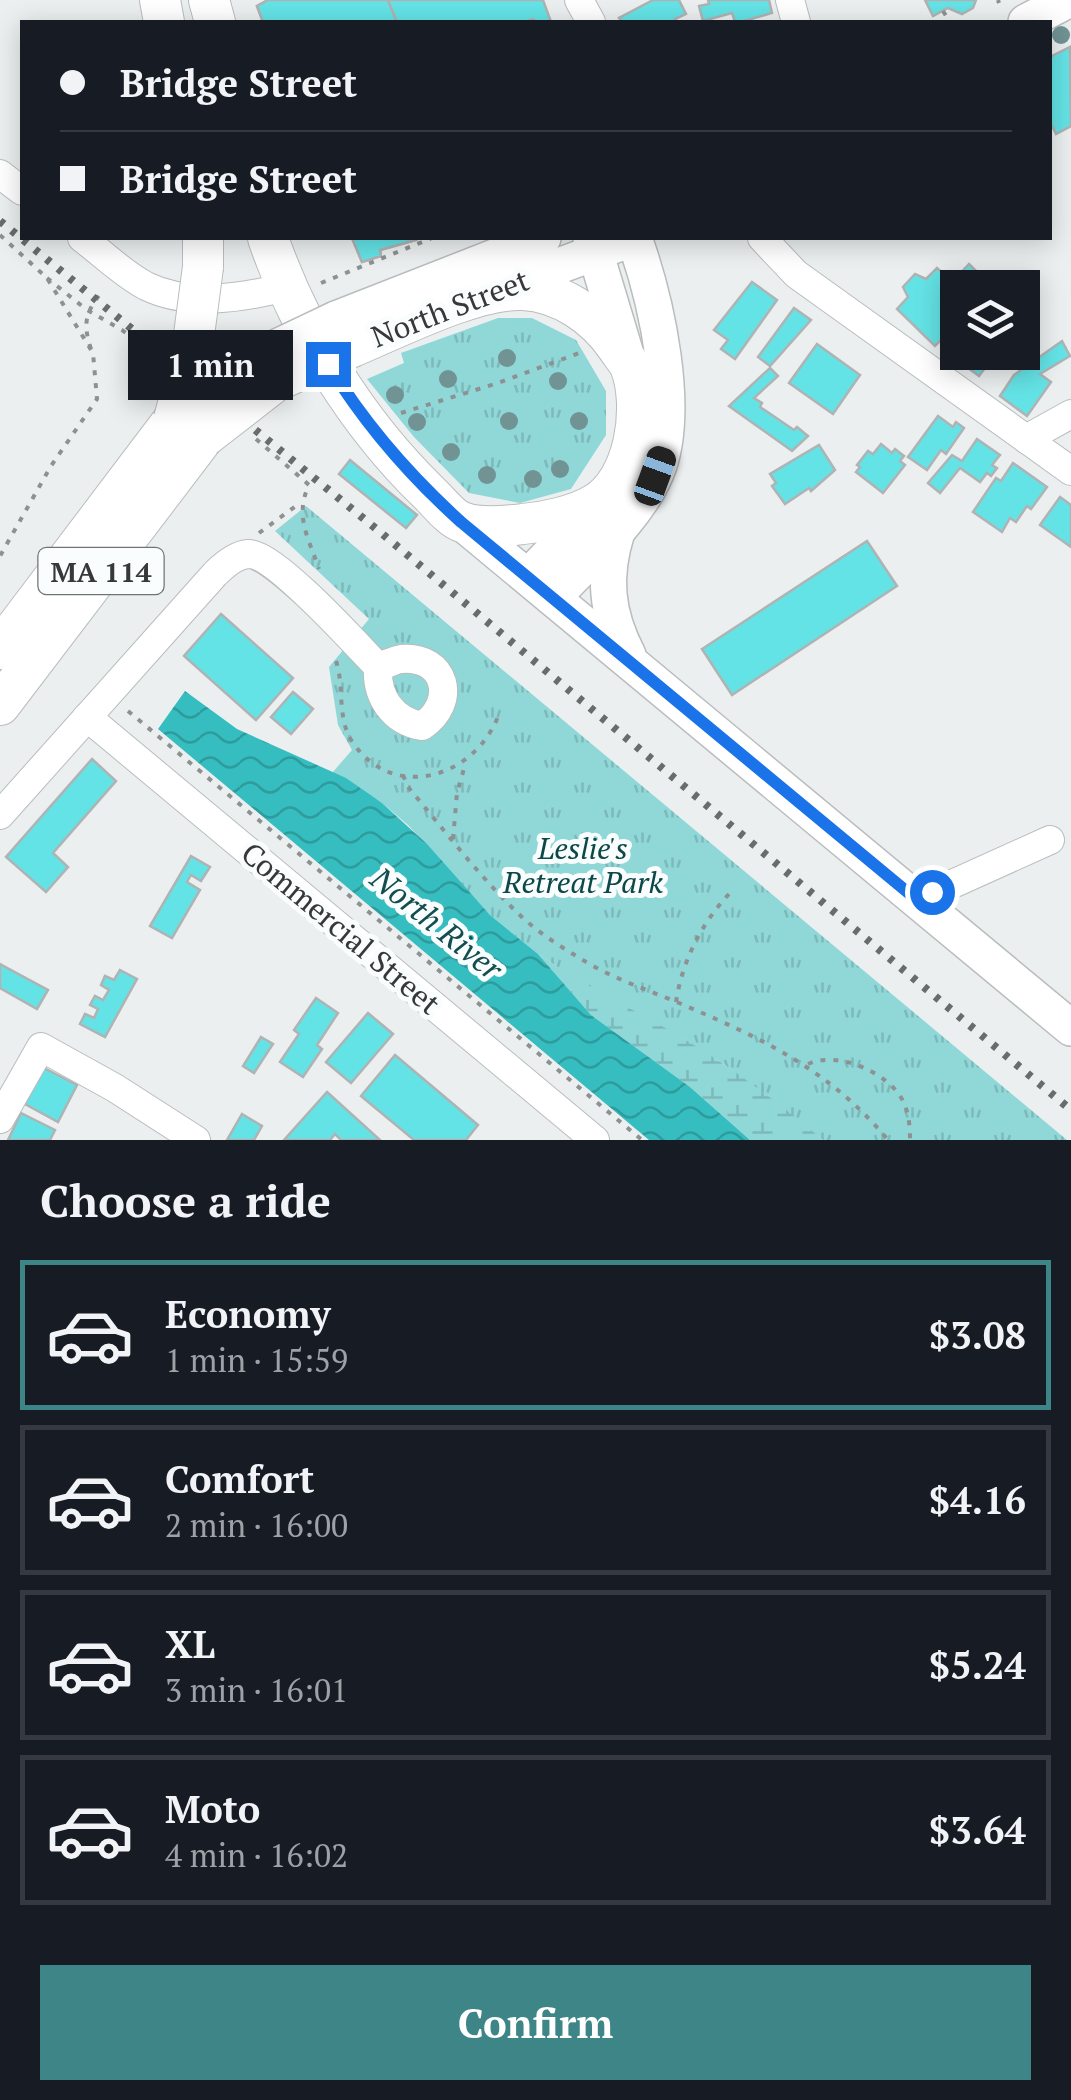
<!DOCTYPE html>
<html lang="en">
<head>
<meta charset="utf-8">
<style>
  body { margin:0; font-family:"PT Serif",serif; background:#242831; color:#f1f3f6; height:100vh; display:flex; flex-direction:column; font-size:38px; white-space:nowrap }
  * { box-sizing:border-box; margin:0 }
  p { font-size:32px; color:#9ea1a6 }
  .icon { flex:none; width:55px; height:55px; fill:none; stroke:currentColor; stroke-width:2; stroke-linecap:round; stroke-linejoin:round }
  .map { position:relative; height:1140px; overflow:hidden }
  .side { display:flex; flex-direction:column; background:#171b24; flex:1 }
  .side>* { flex:none }
  .guide { position:absolute; left:20px; top:20px; width:1032px; height:220px; border-radius:0px; box-shadow:0 5px 25px #0003; display:grid; align-content:center; height:220px; padding:0 40px; background:#171b24 }
  .tools { position:absolute; left:940px; top:270px; display:grid; gap:20px }
  .tools a { display:grid; place-items:center; width:100px; height:100px; border-radius:0px; background:#171b24; box-shadow:0 5px 25px #0003; font-size:50px }
  .end { position:absolute; width:45px; height:45px; margin:-22px; border:12px solid #1a73e8; background:#fff; box-shadow:0 0 0 5px #fff }
  .from { border-radius:50% }
  .bubble { position:absolute; height:70px; border-radius:0px; background:#171b24; box-shadow:0 5px 25px #0003; font-size:32px; font-weight:600; line-height:70px; text-align:center }
  .car { position:absolute; width:30px; height:60px; margin:-30px -15px; border-radius:12px; box-shadow:0 0 8px 2px #0007; background:linear-gradient(#222 24%,#8ab4d8 0 40%,#222 0 76%,#8ab4d8 0 86%,#222 0) }
  .guide b { display:flex; align-items:center; gap:35px; height:95px; font-size:38px }
  .guide b+b { border-top:2px solid #363941 }
  .guide i { width:25px; height:25px; background:#f1f3f6 }
  ul { padding:0; list-style:none }
  li { display:flex; align-items:center; gap:30px; height:150px; margin:0 20px 15px; padding:0 20px; border:5px solid #363941; border-radius:0px }
  li div { flex:1 }
  li b { display:block; font-size:38px }
  li em { font-style:normal; font-weight:600 }
  li.active { border-color:#3d8587 }
  li>.icon { width:90px; height:90px; stroke-width:1.5 }
  h2 { padding:0 40px; font-size:45px; line-height:120px }
  .cta { display:flex; gap:20px; margin-top:auto; padding:20px 40px }
  .cta a { flex:1; height:115px; border-radius:0px; background:#3d8587; color:#fff; font-size:40px; font-weight:600; line-height:115px; text-align:center }
  .map>svg:first-child { display:block }
  .grass { fill:url(#grass-tufts) }
  .wetland { fill:url(#wetland-marsh) }
  .water { fill:url(#water-waves) }
  .building { fill:#64e3e6; stroke:#afb3b3; stroke-width:2.5 }
  .lines { fill:none; stroke-linecap:round; stroke-linejoin:round }
  .minor-casing { stroke:#b9bdbd; stroke-width:30 }
  .major-casing { stroke:#b9bdbd; stroke-width:38 }
  .highway-casing { stroke:#b9bdbd; stroke-width:42 }
  .path { stroke:#8e9191; stroke-width:4; stroke-dasharray:5 8; stroke-linecap:butt }
  .minor { stroke:#fff; stroke-width:28 }
  .major { stroke:#fff; stroke-width:35 }
  .highway { stroke:#fff; stroke-width:40 }
  .rail { stroke:#696c6c; stroke-width:8; stroke-dasharray:5 10; stroke-linecap:butt }
  .major-bridge-casing { stroke:#b9bdbd; stroke-width:38; stroke-linecap:butt }
  .highway-bridge-casing { stroke:#b9bdbd; stroke-width:42; stroke-linecap:butt }
  .major-bridge { stroke:#fff; stroke-width:35 }
  .highway-bridge { stroke:#fff; stroke-width:40 }
  .tree { fill:#719394 }
  .route { stroke:#1a73e8; stroke-width:12 }
  .labels { text-anchor:middle; dominant-baseline:central; stroke-width:10; stroke-linejoin:round; paint-order:stroke }
  .shield { fill:#f9fdfd; stroke:#717474; stroke-width:2.5 }
  .shield-label { font-size:28px; font-weight:bold; fill:#373939 }
  .street-label { font-size:30px; fill:#373939; stroke:#f9fdfd }
  .park-label { font-size:30px; font-style:italic; fill:#0d4849; stroke:#f9fdfd }
  .water-label { font-size:32px; font-style:italic; fill:#144d4e; stroke:#f9fdfd }
</style>
</head>
<body>
<div class="map">
<svg width="1071" height="1140" viewBox="0 0 1071 1140">
  <defs>
    <pattern id="grass-tufts" width="24" height="20" patternUnits="userSpaceOnUse" patternTransform="scale(2.5)"><rect width="24" height="20" fill="#90d7d8"/><path d="M3 7l-1-3M5 7V3M7 7l1-3M15 17l-1-3M17 17v-4M19 17l1-3" fill="none" stroke="#7db9ba"/></pattern>
    <pattern id="wetland-marsh" width="20" height="14" patternUnits="userSpaceOnUse" patternTransform="scale(2.5)"><rect width="20" height="14" fill="#90d7d8"/><path d="M1 5h8M5 5V1M11 12h8M15 12V8" fill="none" stroke="#7db9ba"/></pattern>
    <pattern id="water-waves" width="16" height="10" patternUnits="userSpaceOnUse" patternTransform="scale(2.5)"><rect width="16" height="10" fill="#35bdc0"/><path d="M0 5q4-4 8 0t8 0" fill="none" stroke="#2e9b9d"/></pattern>
  </defs>
  <rect width="100%" height="100%" fill="#ebefef"/>
  <g class="grass">
    <polygon points="498,318 532,318 576,340 606,391 606,435 571,489 520,503 469,493 414,437 367,379 404,363 401,353"/>
    <polygon points="306,506 1067,1140 823,1140 725,1065 682,1038 586,986 538,954 490,915 408,825 382,803 332,773 352,750 338,725 329,667 369,619 275,531"/>
  </g>
  <path class="wetland" d="M 538,954 C 583,985 631,1008 679,1036 C 730,1066 778,1102 823,1140 L 750,1140 L 690,1087 L 591,1015 Z"/>
  <polygon class="water" points="185,691 237,729 346,778 382,803 427,844 490,915 538,954 591,1015 690,1087 750,1140 649,1140 158,729"/>
  <g class="building">
    <polygon points="268,0 388,0 397,22 263,22 257,6"/>
    <polygon points="268,0 388,0 397,22 263,22 257,6"/>
    <polygon points="388,0 543,0 551,22 536,22 533,19 525,22 397,22"/>
    <polygon points="653,0 679,0 686,14 675,19 677,22 622,22 619,18"/>
    <polygon points="708,0 769,0 772,13 741,22 735,22 732,13 703,21 699,6 709,4"/>
    <polygon points="925,0 976,0 973,8 962,14 948,8 933,16"/>
    <polygon points="1070,47 1071,126 1056,134 1050,122 1050,57"/>
    <polygon points="352,238 415,238 416,240 380,250 381,256 362,262"/>
    <polygon points="352,238 415,238 416,240 380,250 381,256 362,262"/>
    <polygon points="969,264 985,280 980,288 958,288 958,323 935,346 897,309 908,297 903,287 915,274 926,279 937,268 952,282"/>
    <polygon points="752,282 777,300 735,359 721,349 728,340 714,330"/>
    <polygon points="794,308 811,320 770,366 758,357"/>
    <polygon points="1062,341 1070,356 1040,374 1051,382 1027,416 1000,396 1014,375"/>
    <polygon points="817,344 860,375 833,414 789,383"/>
    <polygon points="958,349 958,352 997,352 979,376 952,356"/>
    <polygon points="770,368 778,376 754,398 762,403 760,407 794,430 797,427 808,436 792,451 729,406"/>
    <polygon points="938,416 953,427 956,422 964,428 946,454 941,450 927,470 908,457"/>
    <polygon points="977,439 1000,455 992,465 997,468 991,476 987,473 980,482 960,468 940,493 928,483 952,455 962,461"/>
    <polygon points="881,444 892,453 895,449 904,456 900,461 905,465 883,493 856,472 860,467 857,465 868,451 873,454"/>
    <polygon points="819,445 835,470 811,491 809,488 785,504 772,486 776,483 770,474"/>
    <polygon points="350,460 417,515 406,528 339,474"/>
    <polygon points="1013,463 1047,487 1031,509 1027,506 1016,522 1010,518 1002,532 973,512 996,478 1001,481"/>
    <polygon points="1060,497 1071,505 1071,547 1040,525"/>
    <polygon points="867,541 897,586 732,695 702,649"/>
    <polygon points="221,614 293,678 256,720 184,656"/>
    <polygon points="293,692 313,709 291,734 271,717"/>
    <polygon points="92,759 116,781 53,853 68,867 46,892 6,857"/>
    <polygon points="191,856 210,867 201,881 191,875 187,882 200,890 172,938 150,926"/>
    <polygon points="0,964 48,990 37,1009 0,988"/>
    <polygon points="120,970 137,979 105,1037 80,1024 85,1014 94,1018 98,1009 90,1005 95,996 103,1000 109,990 101,985 105,976 114,980"/>
    <polygon points="316,998 338,1013 317,1045 322,1049 303,1077 280,1062 299,1034 294,1030"/>
    <polygon points="368,1013 393,1034 351,1083 326,1062"/>
    <polygon points="261,1037 273,1044 254,1073 243,1066"/>
    <polygon points="395,1055 478,1125 466,1140 414,1140 361,1096"/>
    <polygon points="44,1068 77,1085 58,1122 25,1104"/>
    <polygon points="327,1092 380,1140 341,1140 335,1134 330,1140 284,1140"/>
    <polygon points="21,1113 55,1130 50,1140 8,1140"/>
    <polygon points="242,1114 262,1126 254,1140 227,1140"/>
  </g>
  <g class="lines">
    <defs>
      <g id="minor">
        <polyline points="579,0 591,22"/>
        <polyline points="790,0 796,22"/>
        <polyline points="0,174 22,191"/>
        <path d="M 82,238 C 102,253 123,274 146,286 C 189,307 242,298 286,287"/>
        <polyline points="762,238 796,274 1071,471"/>
        <polyline points="1026,439 1071,414"/>
        <polyline points="87,717 595,1140"/>
        <path d="M 0,815 L 215,574 C 224,565 236,555 248,554 C 274,553 357,645 378,667 C 385,665 394,660 401,659 C 446,655 458,702 422,726 C 393,721 376,697 378,667"/>
        <polyline points="917,900 1050,840"/>
        <polyline points="0,1119 41,1047 115,1088 196,1140"/>
      </g>
      <g id="major">
        <polyline points="1026,22 1068,0"/>
        <polyline points="591,238 625,351"/>
        <path d="M 497,289 L 634,238 C 656,299 682,412 656,473 C 636,520 588,560 553,598"/>
        <polyline points="336,319 543,238"/>
        <polyline points="461,522 1071,1028"/>
        <path d="M 617,532 C 603,576 606,613 628,655"/>
        <polyline points="528,577 598,503"/>
      </g>
      <g id="highway">
        <polyline points="160,0 164,22"/>
        <polyline points="209,0 215,22"/>
        <polyline points="203,238 203,267"/>
        <path d="M 268,238 C 300,331 357,423 428,492 C 438,501 450,518 462,522 C 479,529 505,526 523,524 C 545,522 575,516 595,504 C 635,481 646,406 630,366 C 627,360 621,353 617,347 C 596,316 561,292 523,290 C 475,288 398,328 352,347"/>
        <polyline points="0,649 174,419"/>
        <polyline points="0,705 204,437"/>
      </g>
    </defs>
    <use href="#minor" class="minor-casing"/>
    <use href="#major" class="major-casing"/>
    <use href="#highway" class="highway-casing"/>
    <g class="path">
      <polyline points="998,0 999,3"/>
      <polyline points="943,11 950,22"/>
      <polyline points="0,235 47,278 93,353 97,399 51,466 0,556"/>
      <polyline points="47,278 87,310 122,330 155,357"/>
      <polyline points="321,283 432,238"/>
      <path d="M 91,349 C 82,322 86,312 103,290"/>
      <polyline points="401,413 495,384 582,352"/>
      <path d="M 256,439 L 309,485 C 294,516 309,539 319,569"/>
      <polyline points="259,533 300,503"/>
      <path d="M 336,661 C 345,688 336,718 353,743 C 395,803 476,777 499,714"/>
      <polyline points="128,711 642,1140"/>
      <path d="M 403,775 L 408,787 C 445,831 482,880 524,919 C 543,936 566,950 588,963 C 617,980 648,990 679,1003 C 761,1038 829,1069 888,1140"/>
      <polyline points="453,839 457,793 465,765"/>
      <path d="M 676,1002 C 682,962 701,924 729,894"/>
      <path d="M 808,1064 C 838,1050 889,1073 903,1101 C 909,1113 910,1127 910,1140"/>
    </g>
    <use href="#minor" class="minor"/>
    <use href="#major" class="major"/>
    <use href="#highway" class="highway"/>
    <polyline class="rail" points="0,221 380,532 1071,1110"/>
    <defs>
      <polyline id="major-bridge" points="174,419 254,358 336,319"/>
      <g id="highway-bridge">
        <polyline points="174,419 192,350 203,267"/>
        <polyline points="204,437 276,381 352,347"/>
      </g>
    </defs>
    <use href="#major-bridge" class="major-bridge-casing"/>
    <use href="#highway-bridge" class="highway-bridge-casing"/>
    <use href="#major-bridge" class="major-bridge"/>
    <use href="#highway-bridge" class="highway-bridge"/>
  </g>
  <g class="tree">
    <circle cx="1061" cy="35" r="9"/>
    <circle cx="507" cy="358" r="9"/>
    <circle cx="448" cy="379" r="9"/>
    <circle cx="558" cy="381" r="9"/>
    <circle cx="395" cy="395" r="9"/>
    <circle cx="509" cy="421" r="9"/>
    <circle cx="579" cy="421" r="9"/>
    <circle cx="417" cy="422" r="9"/>
    <circle cx="451" cy="452" r="9"/>
    <circle cx="560" cy="469" r="9"/>
    <circle cx="487" cy="475" r="9"/>
    <circle cx="533" cy="479" r="9"/>
  </g>
  <g class="lines">
    <path class="route" d="M 328,364 C 364,423 409,475 461,522 L 917,900 L 932,892"/>
  </g>
  <g class="labels">
    <rect class="shield" x="38.5" y="548" width="125" height="46" rx="8"/>
    <g class="shield-label">
      <text x="101" y="571">MA 114</text>
    </g>
    <g class="street-label">
      <text transform="translate(450 308) rotate(-21)">North Street</text>
      <text transform="translate(341 928) rotate(40)">Commercial Street</text>
    </g>
    <g class="park-label">
      <text x="583" y="848">Leslie's<tspan x="583" dy="34">Retreat Park</tspan></text>
    </g>
    <g class="water-label">
      <text transform="translate(437 923) rotate(39)">North River</text>
    </g>
  </g>
</svg>
<div class="tools">
<a><svg class="icon" aria-label="layers" viewBox="0 0 24 24"><path d="M12 4l9 5-9 5-9-5zM3 14l9 5 9-5"/></svg></a>
</div>
<i class="end from" style="left:932px;top:892px"></i>
<i class="end" style="left:328px;top:364px"></i>
<div class="bubble" style="left:128px;top:330px;width:165px">1 min</div>
<i class="car" style="left:655px;top:476px;rotate:20deg"></i>
<div class="guide">
<b><i class="from"></i>Bridge Street</b>
<b><i></i>Bridge Street</b>
</div>
</div>
<section class="side">
<h2>Choose a ride</h2>
<ul>
<li class="active"><svg class="icon" aria-label="car" viewBox="0 0 24 24"><path d="M5 17H2v-5l4-1 3-4h7l3 4 3 1v5h-3M9 17h6M6 11h13"/><circle cx="7" cy="17" r="2"/><circle cx="17" cy="17" r="2"/></svg><div><b>Economy</b><p>1 min · 15:59</p></div><em>$3.08</em></li>
<li><svg class="icon" aria-label="car" viewBox="0 0 24 24"><path d="M5 17H2v-5l4-1 3-4h7l3 4 3 1v5h-3M9 17h6M6 11h13"/><circle cx="7" cy="17" r="2"/><circle cx="17" cy="17" r="2"/></svg><div><b>Comfort</b><p>2 min · 16:00</p></div><em>$4.16</em></li>
<li><svg class="icon" aria-label="car" viewBox="0 0 24 24"><path d="M5 17H2v-5l4-1 3-4h7l3 4 3 1v5h-3M9 17h6M6 11h13"/><circle cx="7" cy="17" r="2"/><circle cx="17" cy="17" r="2"/></svg><div><b>XL</b><p>3 min · 16:01</p></div><em>$5.24</em></li>
<li><svg class="icon" aria-label="car" viewBox="0 0 24 24"><path d="M5 17H2v-5l4-1 3-4h7l3 4 3 1v5h-3M9 17h6M6 11h13"/><circle cx="7" cy="17" r="2"/><circle cx="17" cy="17" r="2"/></svg><div><b>Moto</b><p>4 min · 16:02</p></div><em>$3.64</em></li>
</ul>
<div class="cta"><a>Confirm</a></div>
</section>
</body>
</html>
